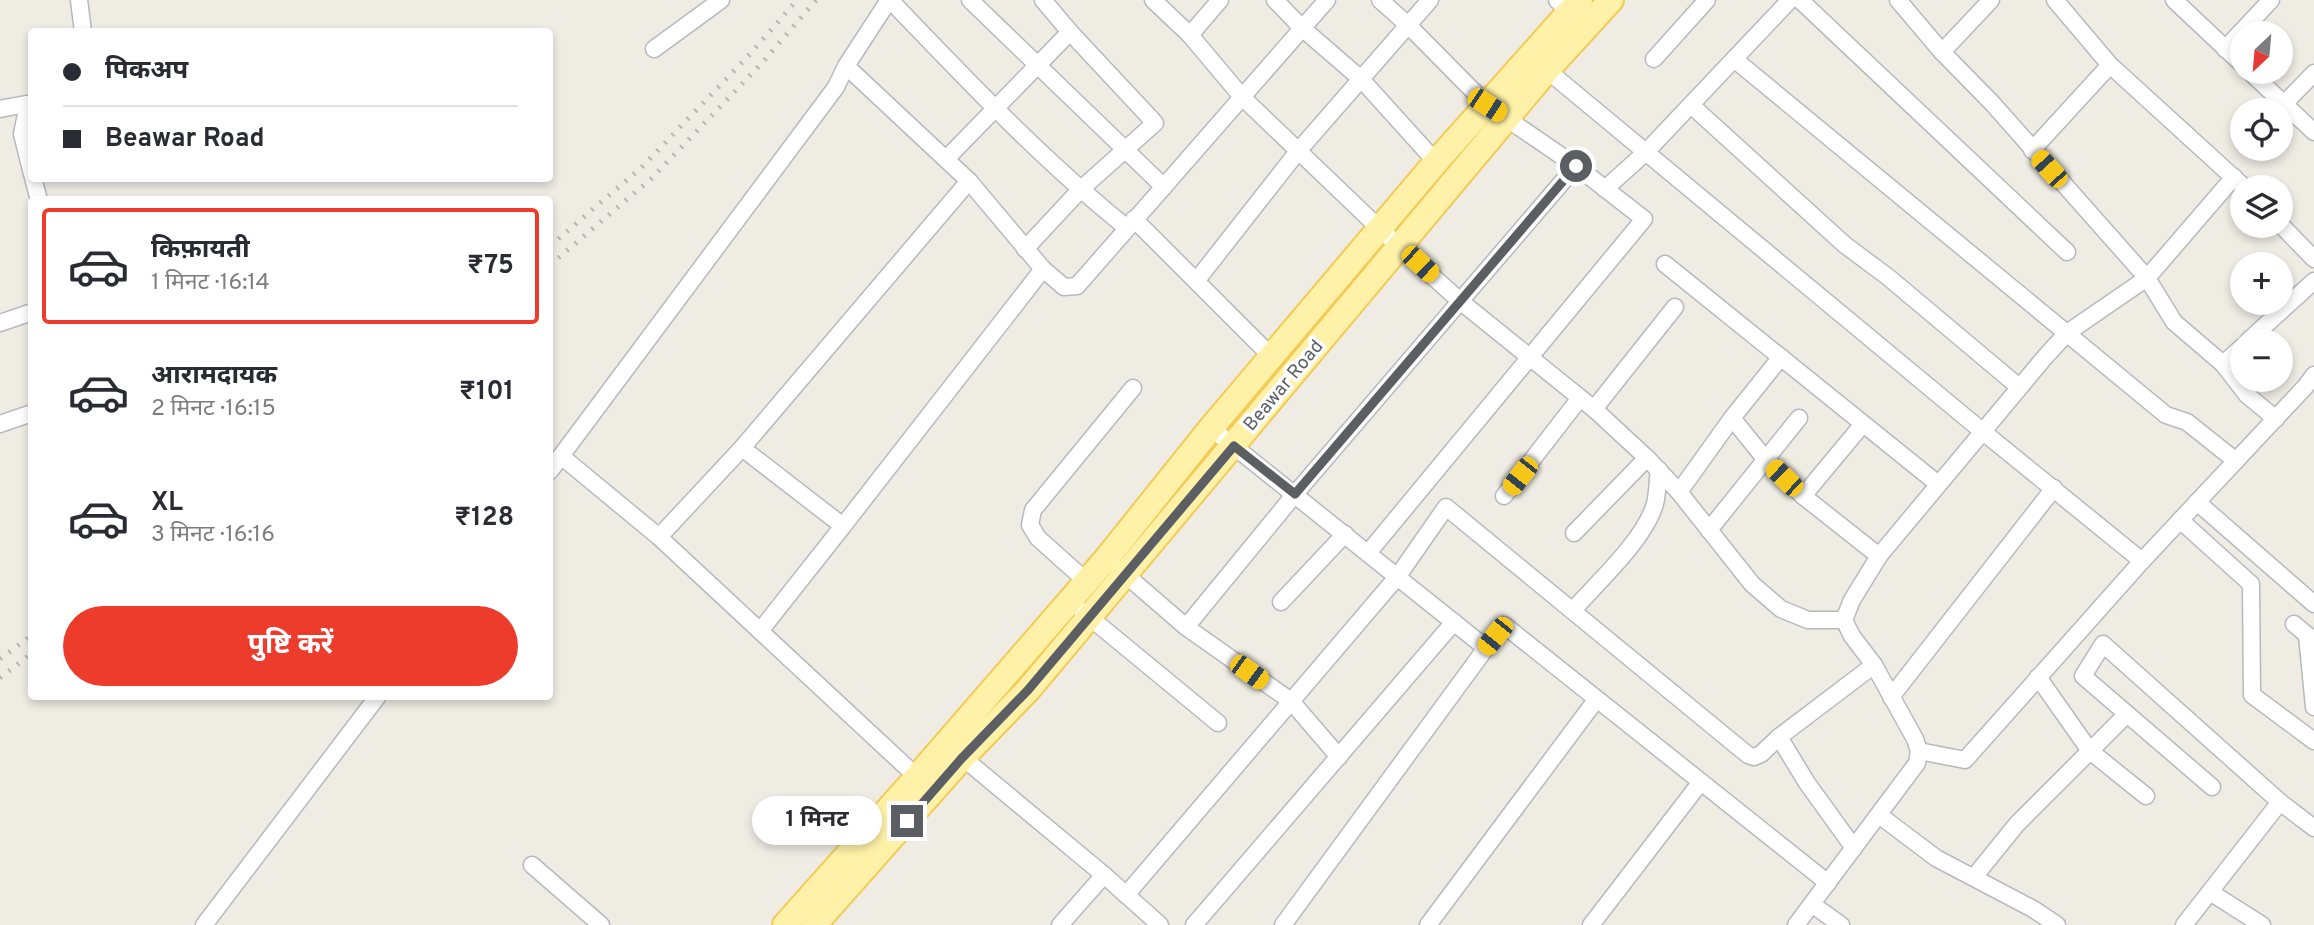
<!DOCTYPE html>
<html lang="hi">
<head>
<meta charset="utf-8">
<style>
  body { margin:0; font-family:Overpass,"Noto Sans Devanagari",sans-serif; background:#f2f2f3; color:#2b2b33; height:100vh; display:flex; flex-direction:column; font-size:26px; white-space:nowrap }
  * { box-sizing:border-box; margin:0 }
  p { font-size:23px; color:#7c7c81 }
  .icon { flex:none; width:38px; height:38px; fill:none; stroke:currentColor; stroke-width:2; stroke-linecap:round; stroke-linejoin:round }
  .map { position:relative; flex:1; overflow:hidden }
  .sheet { position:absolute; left:28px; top:196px; width:525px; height:504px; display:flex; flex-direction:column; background:#fff; border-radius:7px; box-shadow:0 4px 10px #0003 }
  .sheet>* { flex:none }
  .top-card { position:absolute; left:28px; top:28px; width:525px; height:154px; border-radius:7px; box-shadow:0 4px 10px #0003; display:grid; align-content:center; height:154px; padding:0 35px; background:#fff }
  .needle { width:46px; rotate:206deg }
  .fabs { position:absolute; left:2230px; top:21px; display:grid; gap:14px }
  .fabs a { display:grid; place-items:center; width:63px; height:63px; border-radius:50%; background:#fff; box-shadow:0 4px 10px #0003; font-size:35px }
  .end { position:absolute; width:32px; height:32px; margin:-16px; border:9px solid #5b5f64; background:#fff; box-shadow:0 0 0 4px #fff }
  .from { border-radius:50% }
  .bubble { position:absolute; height:49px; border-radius:24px; background:#fff; box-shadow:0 4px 10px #0003; font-size:23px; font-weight:700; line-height:49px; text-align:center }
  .car { position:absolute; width:21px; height:42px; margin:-21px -10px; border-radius:9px; box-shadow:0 0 5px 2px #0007; background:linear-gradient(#f5c518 24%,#345 0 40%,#f5c518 0 76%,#345 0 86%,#f5c518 0) }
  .top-card b { display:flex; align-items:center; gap:24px; height:66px; font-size:26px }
  .top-card b+b { border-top:2px solid #e1e1e2 }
  .top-card i { width:18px; height:18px; background:#2b2b33 }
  ul { padding:12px 0 0; list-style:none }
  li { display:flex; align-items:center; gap:21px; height:116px; margin:0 14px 10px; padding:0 21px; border:4px solid transparent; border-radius:7px }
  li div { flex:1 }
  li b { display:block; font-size:26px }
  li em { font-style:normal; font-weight:700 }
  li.on { border-color:#ed3c2b }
  li>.icon { width:63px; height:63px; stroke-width:1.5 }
  .action { display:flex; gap:14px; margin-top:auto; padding:14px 35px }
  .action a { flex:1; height:80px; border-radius:42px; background:#ed3c2b; color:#fff; font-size:28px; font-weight:700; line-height:80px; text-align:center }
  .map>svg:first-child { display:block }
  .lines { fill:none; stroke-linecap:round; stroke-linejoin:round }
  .minor-casing { stroke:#b6b9be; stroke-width:19 }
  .primary-casing { stroke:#f4ca56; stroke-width:28 }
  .minor { stroke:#fff; stroke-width:16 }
  .primary { stroke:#fff2a8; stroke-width:24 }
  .rail { stroke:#b4b5b5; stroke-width:5; stroke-dasharray:2 9; stroke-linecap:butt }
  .route { stroke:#5b5f64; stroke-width:9 }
  .labels { text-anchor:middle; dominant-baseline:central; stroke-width:7; stroke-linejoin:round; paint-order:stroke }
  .street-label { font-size:19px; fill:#5b5f64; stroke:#fff }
</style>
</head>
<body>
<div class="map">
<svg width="2314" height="925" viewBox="0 0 2314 925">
  <rect width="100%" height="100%" fill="#eeece3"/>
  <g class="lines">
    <defs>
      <g id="minor">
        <polyline points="79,0 83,32"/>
        <polyline points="889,0 846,66 836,87 561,456 659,537 917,777"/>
        <path d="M 890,0 C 966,79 1041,159 1127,228"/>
        <polyline points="970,0 1164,187"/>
        <polyline points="1153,0 1190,35 1242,97 1380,229 1460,301 1594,409 1647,458 1679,492 1752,584 1781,609 1808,620 1844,620"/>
        <polyline points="1275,0 1302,28 1361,79 1436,162"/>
        <polyline points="1557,0 1569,12"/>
        <polyline points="1800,0 2067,252"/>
        <polyline points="1898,0 1942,52 1992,103 2147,278 2174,322 2223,364 2247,395 2276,419"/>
        <polyline points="2174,0 2242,64"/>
        <polyline points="1190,35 1220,0"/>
        <polyline points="654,49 721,0"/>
        <polyline points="2225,49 2271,0"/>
        <polyline points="1942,52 1991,0"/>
        <polyline points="1654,59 1707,0"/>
        <polyline points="1734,59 2166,415 2187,422 2236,461"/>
        <polyline points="2110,65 2244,187"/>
        <polyline points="846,66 969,181 1043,269 1064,287 1077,286 1327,0"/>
        <polyline points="1542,66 1982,431 2142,561"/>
        <polyline points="2250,72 2314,132"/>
        <polyline points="28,104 22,134 32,174"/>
        <polyline points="2284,104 2314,73"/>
        <polyline points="1691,105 1845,245 1888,277 2019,387"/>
        <polyline points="0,109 32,103"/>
        <polyline points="2032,150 2110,65 2055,0"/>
        <polyline points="946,159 1070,32"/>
        <polyline points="33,178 39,200"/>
        <polyline points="1605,189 1646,152 1790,0"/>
        <polyline points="1134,219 1272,357"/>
        <polyline points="2280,224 2314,259"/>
        <polyline points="1025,249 1080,190 1155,123 1070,32 1043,0"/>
        <polyline points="1665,264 1938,484"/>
        <polyline points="1197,280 1299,150 1430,0"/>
        <polyline points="0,323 32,312"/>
        <polyline points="2248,341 2314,281"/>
        <polyline points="2223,364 2242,347"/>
        <polyline points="1594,409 1675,307"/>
        <polyline points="1732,418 1766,460 1803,496 1879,556"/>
        <polyline points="0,424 32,413"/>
        <polyline points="1211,428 1486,648 1504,625 1828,883"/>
        <polyline points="742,448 843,526 1043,269"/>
        <polyline points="550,471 561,456"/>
        <polyline points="1679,492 1732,418 1781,357"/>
        <polyline points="1504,496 1580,398"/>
        <polyline points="1803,496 1863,424"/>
        <polyline points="2197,502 2314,604"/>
        <polyline points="2180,520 2251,584 2252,695 2314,741"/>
        <polyline points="1709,530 1799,418"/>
        <polyline points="1574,533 1647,458"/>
        <polyline points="659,537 742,448 969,181"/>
        <polyline points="1368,553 1644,219 1576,166 1487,105 1408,25 1380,0"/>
        <polyline points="1119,569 1186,627 1291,701 1339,757"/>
        <polyline points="1086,581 1038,538 1030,525 1033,510 1133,388"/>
        <polyline points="1281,602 1345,534"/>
        <path d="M 1573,610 C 1598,582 1642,542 1654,507 C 1658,496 1657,482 1659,470"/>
        <polyline points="1082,611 1218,723"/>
        <polyline points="2294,624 2314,641"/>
        <polyline points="1186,627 1295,494 1576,166"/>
        <polyline points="760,631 843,526"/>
        <polyline points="2307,635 2314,707"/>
        <polyline points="2038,677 2090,751 2146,796"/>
        <polyline points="1891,697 2054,488"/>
        <polyline points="1779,737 1807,783 1854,848"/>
        <polyline points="1919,751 1965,760 2142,561 2305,387 2314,375"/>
        <polyline points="956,752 1104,875 1160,925"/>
        <polyline points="2212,787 2083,676 2103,644 2280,802 2314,828"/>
        <polyline points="1879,815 1936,858 2033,909 2057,925"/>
        <polyline points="532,865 601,925"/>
        <polyline points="1974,877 2017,824 2127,714"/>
        <polyline points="2210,892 2262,925"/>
        <polyline points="1126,895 1398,576 1446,507 1748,755 1754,757 1761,754 1779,737 1874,665"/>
        <polyline points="1813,905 1841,925"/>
        <polyline points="204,925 378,696"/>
        <polyline points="1060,925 1104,875"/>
        <polyline points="1194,925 1454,622"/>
        <polyline points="1283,925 1486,648"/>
        <polyline points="1428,925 1596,700"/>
        <polyline points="1591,925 1700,783"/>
        <polyline points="1796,925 1917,763 1919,751 1915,739 1874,665 1852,636 1844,620 1852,600 1879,556 2045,357 2067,333 2147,278 2234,177"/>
        <polyline points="2184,925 2280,802"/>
      </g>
      <g id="primary">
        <polyline points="785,925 917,777 1107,558 1211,428 1436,162 1580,0"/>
        <polyline points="814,925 962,758 1028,690 1547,70 1611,0"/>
      </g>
    </defs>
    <use href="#minor" class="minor-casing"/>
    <use href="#primary" class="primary-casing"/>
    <use href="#minor" class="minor"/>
    <use href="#primary" class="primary"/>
    <g class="rail">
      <polyline points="550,246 641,168 751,53 797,0"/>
      <polyline points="550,265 651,179 762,63 816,0"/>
      <polyline points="0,659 32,635"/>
      <polyline points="0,678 32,653"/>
    </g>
  </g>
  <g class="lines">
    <polyline class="route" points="907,821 962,758 1028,690 1234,446 1295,494 1576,166"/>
  </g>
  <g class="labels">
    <g class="street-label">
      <text transform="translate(1284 386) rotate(-50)">Beawar Road</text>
    </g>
  </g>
</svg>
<div class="fabs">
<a><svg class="needle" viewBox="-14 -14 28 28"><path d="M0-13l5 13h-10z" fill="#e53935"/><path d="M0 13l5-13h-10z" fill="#7c7c81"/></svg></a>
<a><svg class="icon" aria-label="locate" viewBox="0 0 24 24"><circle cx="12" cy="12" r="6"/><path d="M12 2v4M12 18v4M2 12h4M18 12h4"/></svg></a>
<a><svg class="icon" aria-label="layers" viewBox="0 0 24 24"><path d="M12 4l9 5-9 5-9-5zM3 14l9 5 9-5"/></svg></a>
<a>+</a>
<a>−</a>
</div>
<i class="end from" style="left:1576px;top:166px"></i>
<i class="end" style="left:907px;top:821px"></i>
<div class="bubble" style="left:752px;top:796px;width:130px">1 मिनट</div>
<i class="car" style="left:1487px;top:105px;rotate:123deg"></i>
<i class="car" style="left:2049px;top:169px;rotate:318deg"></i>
<i class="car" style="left:1420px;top:264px;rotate:133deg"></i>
<i class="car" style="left:1520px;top:476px;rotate:218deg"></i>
<i class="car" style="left:1784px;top:478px;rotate:314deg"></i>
<i class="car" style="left:1495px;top:636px;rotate:219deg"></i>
<i class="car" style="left:1249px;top:672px;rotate:126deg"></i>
<div class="top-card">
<b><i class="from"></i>पिकअप</b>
<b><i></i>Beawar Road</b>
</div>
<section class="sheet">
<ul>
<li class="on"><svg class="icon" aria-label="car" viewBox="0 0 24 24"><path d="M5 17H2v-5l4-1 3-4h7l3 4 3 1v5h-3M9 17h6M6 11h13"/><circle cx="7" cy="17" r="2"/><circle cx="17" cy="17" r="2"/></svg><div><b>किफ़ायती</b><p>1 मिनट · 16:14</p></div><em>₹75</em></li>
<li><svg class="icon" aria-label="car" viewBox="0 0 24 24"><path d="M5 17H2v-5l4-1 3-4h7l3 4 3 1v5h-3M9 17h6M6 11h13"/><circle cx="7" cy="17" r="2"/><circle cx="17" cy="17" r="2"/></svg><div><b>आरामदायक</b><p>2 मिनट · 16:15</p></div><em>₹101</em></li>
<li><svg class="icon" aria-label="car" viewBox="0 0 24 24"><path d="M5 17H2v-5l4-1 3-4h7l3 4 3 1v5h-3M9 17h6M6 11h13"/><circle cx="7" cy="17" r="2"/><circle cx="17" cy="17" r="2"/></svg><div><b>XL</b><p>3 मिनट · 16:16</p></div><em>₹128</em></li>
</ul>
<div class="action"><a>पुष्टि करें</a></div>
</section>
</div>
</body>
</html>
